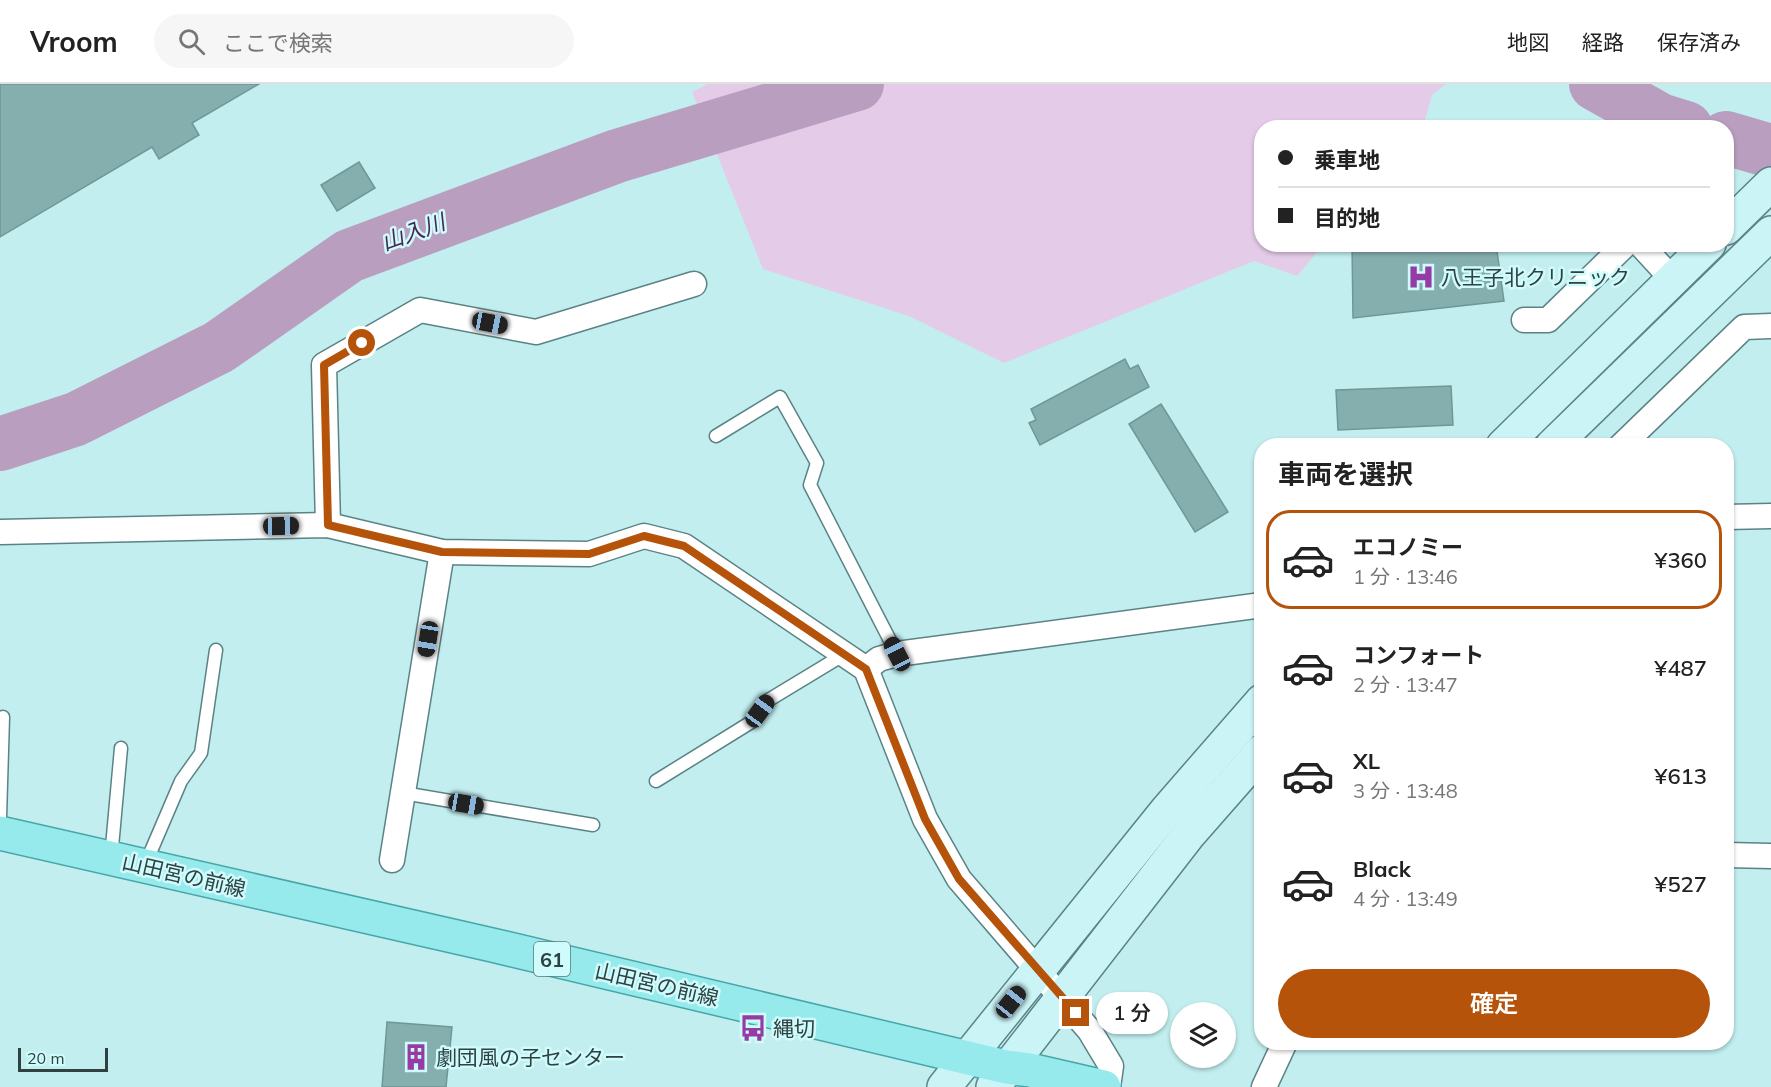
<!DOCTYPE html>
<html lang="ja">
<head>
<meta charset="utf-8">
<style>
  body { margin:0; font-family:Mulish,"Noto Sans JP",sans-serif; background:#f6f6f6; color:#222; height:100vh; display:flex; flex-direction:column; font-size:22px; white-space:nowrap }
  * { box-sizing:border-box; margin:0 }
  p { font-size:20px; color:#767676 }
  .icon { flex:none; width:33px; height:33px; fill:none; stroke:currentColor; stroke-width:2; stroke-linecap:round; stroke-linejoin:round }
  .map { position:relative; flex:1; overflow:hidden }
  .drawer { position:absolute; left:1254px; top:354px; width:480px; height:612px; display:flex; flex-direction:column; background:#fff; border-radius:24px; box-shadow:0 2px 4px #0004 }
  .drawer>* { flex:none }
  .guide { position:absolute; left:1254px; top:36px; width:480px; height:132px; border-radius:24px; box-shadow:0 2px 4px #0004; display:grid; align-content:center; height:132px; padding:0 24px; background:#fff }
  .buttons { position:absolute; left:1170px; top:918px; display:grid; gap:12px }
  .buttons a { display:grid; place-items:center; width:66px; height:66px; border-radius:50%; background:#fff; box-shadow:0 2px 4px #0004; font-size:30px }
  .scale { position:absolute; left:18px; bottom:15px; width:90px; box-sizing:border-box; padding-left:6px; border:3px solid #2f4141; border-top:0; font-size:16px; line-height:21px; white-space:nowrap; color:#2f4141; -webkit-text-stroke:4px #cffbfc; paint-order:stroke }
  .end { position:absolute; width:27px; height:27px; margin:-14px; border:8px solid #b45309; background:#fff; box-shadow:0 0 0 3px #fff }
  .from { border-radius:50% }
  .bubble { position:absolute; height:42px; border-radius:21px; background:#fff; box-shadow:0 2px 4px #0004; font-size:20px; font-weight:600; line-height:42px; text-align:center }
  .car { position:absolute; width:18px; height:36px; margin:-18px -9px; border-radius:8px; box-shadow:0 0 4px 2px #0007; background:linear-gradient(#222 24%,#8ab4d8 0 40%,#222 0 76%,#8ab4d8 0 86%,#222 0) }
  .guide b { display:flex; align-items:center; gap:21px; height:57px; font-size:22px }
  .guide b+b { border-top:2px solid #e0e0e0 }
  .guide i { width:15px; height:15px; background:#222 }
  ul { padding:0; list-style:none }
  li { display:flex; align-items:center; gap:18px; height:99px; margin:0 12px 9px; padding:0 12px; border:3px solid transparent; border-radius:24px }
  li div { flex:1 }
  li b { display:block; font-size:22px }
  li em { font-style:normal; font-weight:600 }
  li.selected { border-color:#b45309 }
  li>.icon { width:54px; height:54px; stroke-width:1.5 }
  h2 { padding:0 24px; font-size:27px; line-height:72px }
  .primary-button { display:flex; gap:12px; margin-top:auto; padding:12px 24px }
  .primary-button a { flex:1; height:69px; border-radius:36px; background:#b45309; color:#fff; font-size:24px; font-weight:600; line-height:69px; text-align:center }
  header { display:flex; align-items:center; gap:36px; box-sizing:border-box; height:84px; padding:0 30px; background:#fff; border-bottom:2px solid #e0e0e0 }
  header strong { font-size:28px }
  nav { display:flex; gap:33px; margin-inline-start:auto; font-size:21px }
  .search { width:420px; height:54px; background:#f6f6f6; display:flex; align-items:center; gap:15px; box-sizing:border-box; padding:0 21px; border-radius:33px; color:#767676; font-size:22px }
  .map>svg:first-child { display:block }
  .green { fill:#e4cbe8 }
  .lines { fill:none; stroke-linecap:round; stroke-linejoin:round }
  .river { stroke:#b99ebf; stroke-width:54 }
  .building { fill:#85aeaf; stroke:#6e9798; stroke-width:1.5 }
  .lane-casing { stroke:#5b8385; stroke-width:15 }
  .street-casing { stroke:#5b8385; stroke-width:27 }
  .secondary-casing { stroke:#5b8385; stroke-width:36 }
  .primary-casing { stroke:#46a6a8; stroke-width:36 }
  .lane { stroke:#fff; stroke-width:12 }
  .street { stroke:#fff; stroke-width:24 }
  .secondary { stroke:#cbf4f6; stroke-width:33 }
  .primary { stroke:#97eaec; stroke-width:33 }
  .route { stroke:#b45309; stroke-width:8 }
  .labels { text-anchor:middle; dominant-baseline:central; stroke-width:5; stroke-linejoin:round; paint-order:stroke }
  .shield { fill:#cffbfc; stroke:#5f7979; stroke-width:1.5 }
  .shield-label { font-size:20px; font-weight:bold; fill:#2f4141 }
  .poi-label { font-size:21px; fill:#2f4141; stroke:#cffbfc; text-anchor:start }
  .street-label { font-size:21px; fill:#2f4141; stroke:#cffbfc }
  .water-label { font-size:22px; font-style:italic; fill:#4a2551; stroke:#cffbfc }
</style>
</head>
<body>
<header>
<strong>Vroom</strong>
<div class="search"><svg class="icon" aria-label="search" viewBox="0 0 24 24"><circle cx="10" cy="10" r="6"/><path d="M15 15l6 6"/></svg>ここで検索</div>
<nav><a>地図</a><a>経路</a><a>保存済み</a></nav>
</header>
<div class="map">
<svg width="1771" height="1003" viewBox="0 0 1771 1003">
  <rect width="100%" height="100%" fill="#c2eeef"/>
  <polygon class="green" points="708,0 1446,0 1432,11 1423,43 1262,44 1262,160 1323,161 1297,192 1254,177 1004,279 909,232 763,185 692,8"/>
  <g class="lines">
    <g class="river">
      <polyline points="1596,0 1660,36 1686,44"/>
      <polyline points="1726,54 1771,67"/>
      <polyline points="0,360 76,335 219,263 349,172 617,72 857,0"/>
    </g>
  </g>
  <g class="building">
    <polygon points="0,0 259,0 192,39 199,51 159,75 152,63 0,153"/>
    <polygon points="359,78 375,104 337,127 321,101"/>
    <polygon points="1352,160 1496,160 1504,217 1353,234"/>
    <polygon points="1125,275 1130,285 1138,281 1149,303 1040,361 1029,339 1036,336 1031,325"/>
    <polygon points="1451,302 1453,341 1338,346 1336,306"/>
    <polygon points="1161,320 1228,428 1195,448 1129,340"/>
    <polygon points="387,938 452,943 446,1003 382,1003"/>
  </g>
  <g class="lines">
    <defs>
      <g id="lane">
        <polyline points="716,352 780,313 817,379 810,401 897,570"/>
        <polyline points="656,697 753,637 767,617 843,571"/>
        <polyline points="403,709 593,741"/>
        <polyline points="0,733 3,633"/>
        <polyline points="111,774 121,664"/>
        <polyline points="145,781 181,697 201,669 216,566"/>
      </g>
      <g id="street">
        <polyline points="1640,160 1673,196"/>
        <polyline points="1524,236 1548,236 1626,160"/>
        <polyline points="1621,362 1744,243 1771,242"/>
        <polyline points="1726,433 1771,432"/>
        <polyline points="328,441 324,281 420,226 536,248 694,200"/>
        <polyline points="0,448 328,441 442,468 589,470 644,452 684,462 866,585 925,735 959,795 1090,947 1111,982 1108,1003"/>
        <polyline points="866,585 879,575 897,570 1262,521"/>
        <polyline points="1726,771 1771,772"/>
        <polyline points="392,776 442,468"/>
        <polyline points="1264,1003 1285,958"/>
      </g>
      <g id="secondary">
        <polyline points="1726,144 1771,100"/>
        <polyline points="1503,362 1709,160"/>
        <polyline points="1552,362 1771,149"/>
        <polyline points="944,1003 1167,726 1262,617"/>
        <polyline points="993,1003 1190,749 1262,667"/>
      </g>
      <polyline id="primary" points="0,749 492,861 1006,983 1030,986 1104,1003"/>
    </defs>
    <use href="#lane" class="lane-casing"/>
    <use href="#street" class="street-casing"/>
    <use href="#secondary" class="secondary-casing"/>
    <use href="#primary" class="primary-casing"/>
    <use href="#lane" class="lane"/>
    <use href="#street" class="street"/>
    <use href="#secondary" class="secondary"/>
    <use href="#primary" class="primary"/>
  </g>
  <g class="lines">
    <polyline class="route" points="362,259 324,281 328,441 442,468 589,470 644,452 684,462 866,585 925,735 959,795 1076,929"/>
  </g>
  <defs>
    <symbol id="hospital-bare" viewBox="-9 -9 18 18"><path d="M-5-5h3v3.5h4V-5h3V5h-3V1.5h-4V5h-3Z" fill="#943ba6" stroke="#cffbfc" stroke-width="2.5" paint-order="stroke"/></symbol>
    <symbol id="bus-bare" viewBox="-9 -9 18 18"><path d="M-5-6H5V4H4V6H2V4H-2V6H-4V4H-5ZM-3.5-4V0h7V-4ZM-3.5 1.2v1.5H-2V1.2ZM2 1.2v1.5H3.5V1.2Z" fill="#943ba6" stroke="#cffbfc" stroke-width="2.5" paint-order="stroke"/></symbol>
    <symbol id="building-bare" viewBox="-9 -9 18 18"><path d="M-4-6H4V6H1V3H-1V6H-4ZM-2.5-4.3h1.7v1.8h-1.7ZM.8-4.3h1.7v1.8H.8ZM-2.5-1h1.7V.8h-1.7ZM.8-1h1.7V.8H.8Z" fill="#943ba6" stroke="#cffbfc" stroke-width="2.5" paint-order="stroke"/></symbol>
  </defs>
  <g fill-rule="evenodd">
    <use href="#hospital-bare" x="1402" y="174" width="38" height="38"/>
    <use href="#bus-bare" x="734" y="925" width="38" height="38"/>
    <use href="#building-bare" x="397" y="954" width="38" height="38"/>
  </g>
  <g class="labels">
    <rect class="shield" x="534" y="858" width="36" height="34" rx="4.5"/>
    <g class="shield-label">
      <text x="552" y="875">61</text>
    </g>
    <g class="poi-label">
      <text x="1441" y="193">八王子北クリニック</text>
      <text x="773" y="944">縄切</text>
      <text x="436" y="973">劇団風の子センター</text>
    </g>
    <g class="street-label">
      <text transform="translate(184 791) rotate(13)">山田宮の前線</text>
      <text transform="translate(657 900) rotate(13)">山田宮の前線</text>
    </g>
    <g class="water-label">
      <text transform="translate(413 148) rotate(-20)">山入川</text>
    </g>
  </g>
</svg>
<div class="buttons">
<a><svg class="icon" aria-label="layers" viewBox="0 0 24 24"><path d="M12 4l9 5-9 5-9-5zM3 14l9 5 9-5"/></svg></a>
</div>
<div class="scale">20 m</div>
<i class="end from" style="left:362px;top:259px"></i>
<i class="end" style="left:1076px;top:929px"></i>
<div class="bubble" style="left:1096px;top:908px;width:72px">1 分</div>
<i class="car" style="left:490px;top:239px;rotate:101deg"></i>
<i class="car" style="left:281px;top:442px;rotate:89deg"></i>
<i class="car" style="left:428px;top:555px;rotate:189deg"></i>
<i class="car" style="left:897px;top:570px;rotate:333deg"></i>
<i class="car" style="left:760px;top:627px;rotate:36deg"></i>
<i class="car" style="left:466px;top:720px;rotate:100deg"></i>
<i class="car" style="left:1011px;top:918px;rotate:39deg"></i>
<div class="guide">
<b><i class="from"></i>乗車地</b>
<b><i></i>目的地</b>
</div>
<section class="drawer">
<h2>車両を選択</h2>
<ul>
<li class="selected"><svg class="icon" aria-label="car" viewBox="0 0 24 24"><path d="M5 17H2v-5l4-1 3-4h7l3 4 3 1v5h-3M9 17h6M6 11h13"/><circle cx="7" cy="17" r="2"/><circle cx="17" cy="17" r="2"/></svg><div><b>エコノミー</b><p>1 分 · 13:46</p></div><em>¥360</em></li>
<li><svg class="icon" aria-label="car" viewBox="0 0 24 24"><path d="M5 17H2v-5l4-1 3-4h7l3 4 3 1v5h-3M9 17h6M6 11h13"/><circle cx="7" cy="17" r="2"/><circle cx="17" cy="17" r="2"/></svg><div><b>コンフォート</b><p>2 分 · 13:47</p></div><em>¥487</em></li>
<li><svg class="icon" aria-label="car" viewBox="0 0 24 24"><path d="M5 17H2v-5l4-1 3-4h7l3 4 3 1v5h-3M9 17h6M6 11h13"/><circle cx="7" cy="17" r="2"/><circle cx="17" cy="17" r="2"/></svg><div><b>XL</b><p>3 分 · 13:48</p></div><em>¥613</em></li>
<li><svg class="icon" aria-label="car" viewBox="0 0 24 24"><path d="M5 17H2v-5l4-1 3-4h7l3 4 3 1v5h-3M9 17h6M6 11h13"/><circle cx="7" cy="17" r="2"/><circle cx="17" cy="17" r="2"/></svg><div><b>Black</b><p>4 分 · 13:49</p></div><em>¥527</em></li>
</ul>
<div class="primary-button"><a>確定</a></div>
</section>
</div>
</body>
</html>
